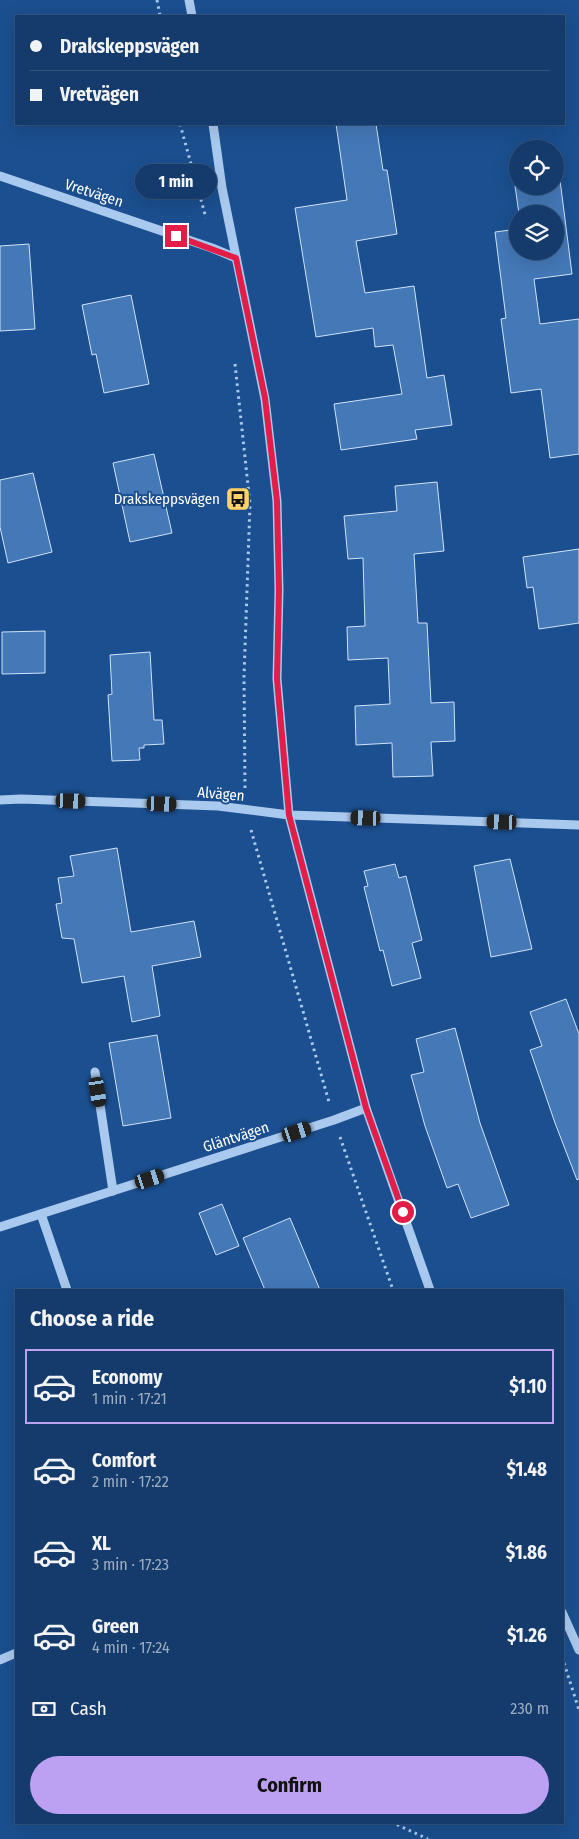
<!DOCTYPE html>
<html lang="en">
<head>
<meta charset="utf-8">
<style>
  body { margin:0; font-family:"Fira Sans Condensed",sans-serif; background:#214673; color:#f1f3f6; height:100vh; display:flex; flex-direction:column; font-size:19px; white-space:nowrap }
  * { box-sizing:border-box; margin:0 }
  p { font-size:16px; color:#9dadc1 }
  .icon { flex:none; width:28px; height:28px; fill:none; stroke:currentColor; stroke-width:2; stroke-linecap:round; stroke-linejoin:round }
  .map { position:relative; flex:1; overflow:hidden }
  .sheet { position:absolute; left:15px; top:1289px; width:549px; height:535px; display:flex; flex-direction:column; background:#143b6b; border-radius:0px; box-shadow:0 5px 20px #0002,0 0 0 1px #33557e }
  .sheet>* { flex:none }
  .top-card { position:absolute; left:15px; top:15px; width:550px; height:110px; border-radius:0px; box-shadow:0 5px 20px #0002,0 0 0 1px #33557e; display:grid; align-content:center; height:110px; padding:0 15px; background:#143b6b }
  .fabs { position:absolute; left:509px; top:140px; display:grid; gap:10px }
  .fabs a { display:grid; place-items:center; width:55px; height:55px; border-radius:50%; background:#143b6b; box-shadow:0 5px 20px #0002,0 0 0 1px #33557e; font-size:25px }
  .end { position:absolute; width:22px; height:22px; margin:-11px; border:6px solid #e11d48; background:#fff; box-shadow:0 0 0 2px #fff }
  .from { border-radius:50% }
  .bubble { position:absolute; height:35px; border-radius:18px; background:#143b6b; box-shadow:0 5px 20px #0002,0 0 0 1px #33557e; font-size:16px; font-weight:700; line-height:35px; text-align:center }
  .car { position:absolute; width:15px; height:30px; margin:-15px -8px; border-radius:6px; box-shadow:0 0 4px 1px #0007; background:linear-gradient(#222 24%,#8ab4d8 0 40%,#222 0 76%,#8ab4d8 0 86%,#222 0) }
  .top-card b { display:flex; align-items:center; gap:18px; height:48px; font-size:19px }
  .top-card b+b { border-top:1px solid #33557e }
  .top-card i { width:12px; height:12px; background:#f1f3f6 }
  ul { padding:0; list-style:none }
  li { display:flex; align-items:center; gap:15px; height:75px; margin:0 10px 8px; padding:0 5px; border:2px solid transparent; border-radius:0px }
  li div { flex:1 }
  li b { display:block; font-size:19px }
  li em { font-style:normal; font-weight:700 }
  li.selected { border-color:#bca0f2 }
  li>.icon { width:45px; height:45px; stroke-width:1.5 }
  h2 { padding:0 15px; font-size:22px; line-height:60px }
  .pay { display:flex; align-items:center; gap:12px; height:55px; padding:0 15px; font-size:19px }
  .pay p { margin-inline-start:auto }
  .button { display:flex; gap:10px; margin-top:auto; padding:10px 15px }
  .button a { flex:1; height:58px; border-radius:30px; background:#bca0f2; color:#111; font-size:20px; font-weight:700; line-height:58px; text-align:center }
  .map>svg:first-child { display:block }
  .building { fill:#4478b7; stroke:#cfe3fa }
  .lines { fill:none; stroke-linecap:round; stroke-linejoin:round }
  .path { stroke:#a9c9ee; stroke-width:3; stroke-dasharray:2.5 4; stroke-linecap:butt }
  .minor { stroke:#a9c9ee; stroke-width:9 }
  .route { stroke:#e11d48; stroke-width:6 }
  .labels { text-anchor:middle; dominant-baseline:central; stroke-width:4; stroke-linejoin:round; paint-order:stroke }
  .street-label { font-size:15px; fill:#fff; stroke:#1b4f8f }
  .poi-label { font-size:15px; fill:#fff; stroke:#1b4f8f; text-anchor:end }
</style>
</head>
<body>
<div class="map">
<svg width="579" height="1839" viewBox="0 0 579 1839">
  <rect width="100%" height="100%" fill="#1b4f8f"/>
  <g class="building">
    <polygon points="336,124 376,124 383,170 387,170 397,234 356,241 365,293 414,286 427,378 444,375 452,425 415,430 417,439 341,450 334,404 402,394 393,345 375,347 373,328 316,337 295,208 347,200"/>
    <polygon points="560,180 572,274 534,279 540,324 579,319 579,454 550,458 541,389 511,393 501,319 506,318 495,232 518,229 518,251 555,251 555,214 519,214 515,186 555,186 555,181"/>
    <polygon points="29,244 35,329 0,331 0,246"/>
    <polygon points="131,295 149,384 104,393 96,354 92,355 82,305"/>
    <polygon points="154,454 172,533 130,542 113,463"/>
    <polygon points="33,473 52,552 8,563 0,527 0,480"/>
    <polygon points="437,482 444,551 414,554 418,623 427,623 431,703 454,702 455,741 431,742 433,776 393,777 392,743 356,745 355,706 390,704 388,658 348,660 347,627 365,626 363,558 348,559 344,516 397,511 395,486"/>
    <polygon points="579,549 579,623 539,629 533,587 527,588 523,557"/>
    <polygon points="45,631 45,673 2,674 2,632"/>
    <polygon points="150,652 154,720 162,720 164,744 144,745 144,748 139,748 140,760 112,761 108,695 112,694 110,655"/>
    <polygon points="117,848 131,932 194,921 201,957 152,966 160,1016 132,1022 124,976 82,983 74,939 62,938 56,904 62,903 58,878 74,876 70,856"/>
    <polygon points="510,859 532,949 491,957 474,866"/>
    <polygon points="395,864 399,878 406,876 422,940 412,943 421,978 392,986 383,950 380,951 364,887 368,886 364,871"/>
    <polygon points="566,999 579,1034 579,1179 577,1180 555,1123 530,1050 542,1046 530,1012"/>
    <polygon points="455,1028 480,1123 509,1205 471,1218 458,1184 447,1188 425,1126 411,1075 424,1072 416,1039"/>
    <polygon points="157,1035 171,1118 123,1126 109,1043"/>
    <polygon points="222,1204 239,1246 216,1255 199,1213"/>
    <polygon points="290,1218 320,1290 265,1290 243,1238"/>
  </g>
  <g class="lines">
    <g class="path">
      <polyline points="157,0 160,16"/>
      <polyline points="180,124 206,218"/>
      <polyline points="235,364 250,504 244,677 245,789"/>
      <polyline points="251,830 329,1102"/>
      <polyline points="340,1137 393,1290"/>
      <polyline points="564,1663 579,1710"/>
      <polyline points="391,1822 428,1839"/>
    </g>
    <g class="minor">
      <polyline points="189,0 192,16"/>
      <polyline points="213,124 222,188 265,399 277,501 279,590 277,679 289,815 366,1108 430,1290"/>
      <polyline points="0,176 212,248 236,258"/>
      <polyline points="0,800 21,799 218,806 289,815 579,825"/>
      <polyline points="95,1072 113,1191"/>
      <polyline points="41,1214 67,1290"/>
      <polyline points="0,1227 334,1120 366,1108"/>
      <polyline points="562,1612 579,1650"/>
      <polyline points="0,1660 16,1653"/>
    </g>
  </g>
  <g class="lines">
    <polyline class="route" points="176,236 236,258 265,398 277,501 279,590 277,679 289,815 366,1108 403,1212"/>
  </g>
  <defs>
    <symbol id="bus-square" viewBox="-11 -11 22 22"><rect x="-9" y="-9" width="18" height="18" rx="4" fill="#ffd166" stroke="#1b4f8f"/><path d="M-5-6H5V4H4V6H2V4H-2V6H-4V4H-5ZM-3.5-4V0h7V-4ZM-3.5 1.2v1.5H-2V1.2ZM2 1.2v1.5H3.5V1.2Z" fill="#111"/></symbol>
  </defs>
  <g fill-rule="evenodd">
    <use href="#bus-square" x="224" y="485" width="28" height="28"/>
  </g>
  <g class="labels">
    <g class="street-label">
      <text transform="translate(94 193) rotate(18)">Vretvägen</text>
      <text transform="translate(221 794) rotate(5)">Alvägen</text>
      <text transform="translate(236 1137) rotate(-18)">Gläntvägen</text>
    </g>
    <g class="poi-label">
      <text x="220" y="499">Drakskeppsvägen</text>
    </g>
  </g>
</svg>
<div class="fabs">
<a><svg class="icon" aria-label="locate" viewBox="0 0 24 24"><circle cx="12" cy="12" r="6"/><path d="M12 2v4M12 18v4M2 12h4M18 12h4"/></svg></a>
<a><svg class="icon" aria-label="layers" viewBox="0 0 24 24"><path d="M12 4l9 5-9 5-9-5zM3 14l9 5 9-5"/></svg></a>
</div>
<i class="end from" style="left:403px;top:1212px"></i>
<i class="end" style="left:176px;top:236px"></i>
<div class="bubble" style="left:135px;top:164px;width:82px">1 min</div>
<i class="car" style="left:71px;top:801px;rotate:92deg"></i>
<i class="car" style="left:162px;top:804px;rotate:92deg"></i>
<i class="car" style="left:366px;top:818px;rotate:272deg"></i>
<i class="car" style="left:502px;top:822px;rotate:272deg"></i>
<i class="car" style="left:98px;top:1092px;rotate:171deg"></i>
<i class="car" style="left:297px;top:1132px;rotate:72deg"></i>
<i class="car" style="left:150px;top:1179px;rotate:72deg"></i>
<div class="top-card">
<b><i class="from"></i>Drakskeppsvägen</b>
<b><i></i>Vretvägen</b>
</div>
<section class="sheet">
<h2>Choose a ride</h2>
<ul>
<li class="selected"><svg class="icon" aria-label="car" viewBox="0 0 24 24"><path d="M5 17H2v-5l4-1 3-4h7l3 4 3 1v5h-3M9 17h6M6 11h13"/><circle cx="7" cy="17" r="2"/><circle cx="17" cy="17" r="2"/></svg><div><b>Economy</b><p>1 min · 17:21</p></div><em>$1.10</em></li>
<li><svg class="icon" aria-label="car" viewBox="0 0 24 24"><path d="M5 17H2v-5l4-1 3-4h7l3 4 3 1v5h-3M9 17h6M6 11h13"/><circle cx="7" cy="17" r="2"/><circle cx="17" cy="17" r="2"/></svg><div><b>Comfort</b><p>2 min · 17:22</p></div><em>$1.48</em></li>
<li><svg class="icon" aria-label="car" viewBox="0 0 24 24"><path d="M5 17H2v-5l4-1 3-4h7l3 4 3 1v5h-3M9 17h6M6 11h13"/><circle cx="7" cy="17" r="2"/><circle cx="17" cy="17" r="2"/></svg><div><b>XL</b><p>3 min · 17:23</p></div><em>$1.86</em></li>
<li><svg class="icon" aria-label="car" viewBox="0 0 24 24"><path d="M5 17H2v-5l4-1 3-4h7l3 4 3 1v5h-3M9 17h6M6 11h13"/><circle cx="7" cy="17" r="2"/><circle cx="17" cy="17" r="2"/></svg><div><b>Green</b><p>4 min · 17:24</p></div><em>$1.26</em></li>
</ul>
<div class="pay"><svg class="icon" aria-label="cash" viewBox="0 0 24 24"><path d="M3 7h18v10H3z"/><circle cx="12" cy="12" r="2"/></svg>Cash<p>230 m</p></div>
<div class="button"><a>Confirm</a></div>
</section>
</div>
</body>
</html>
